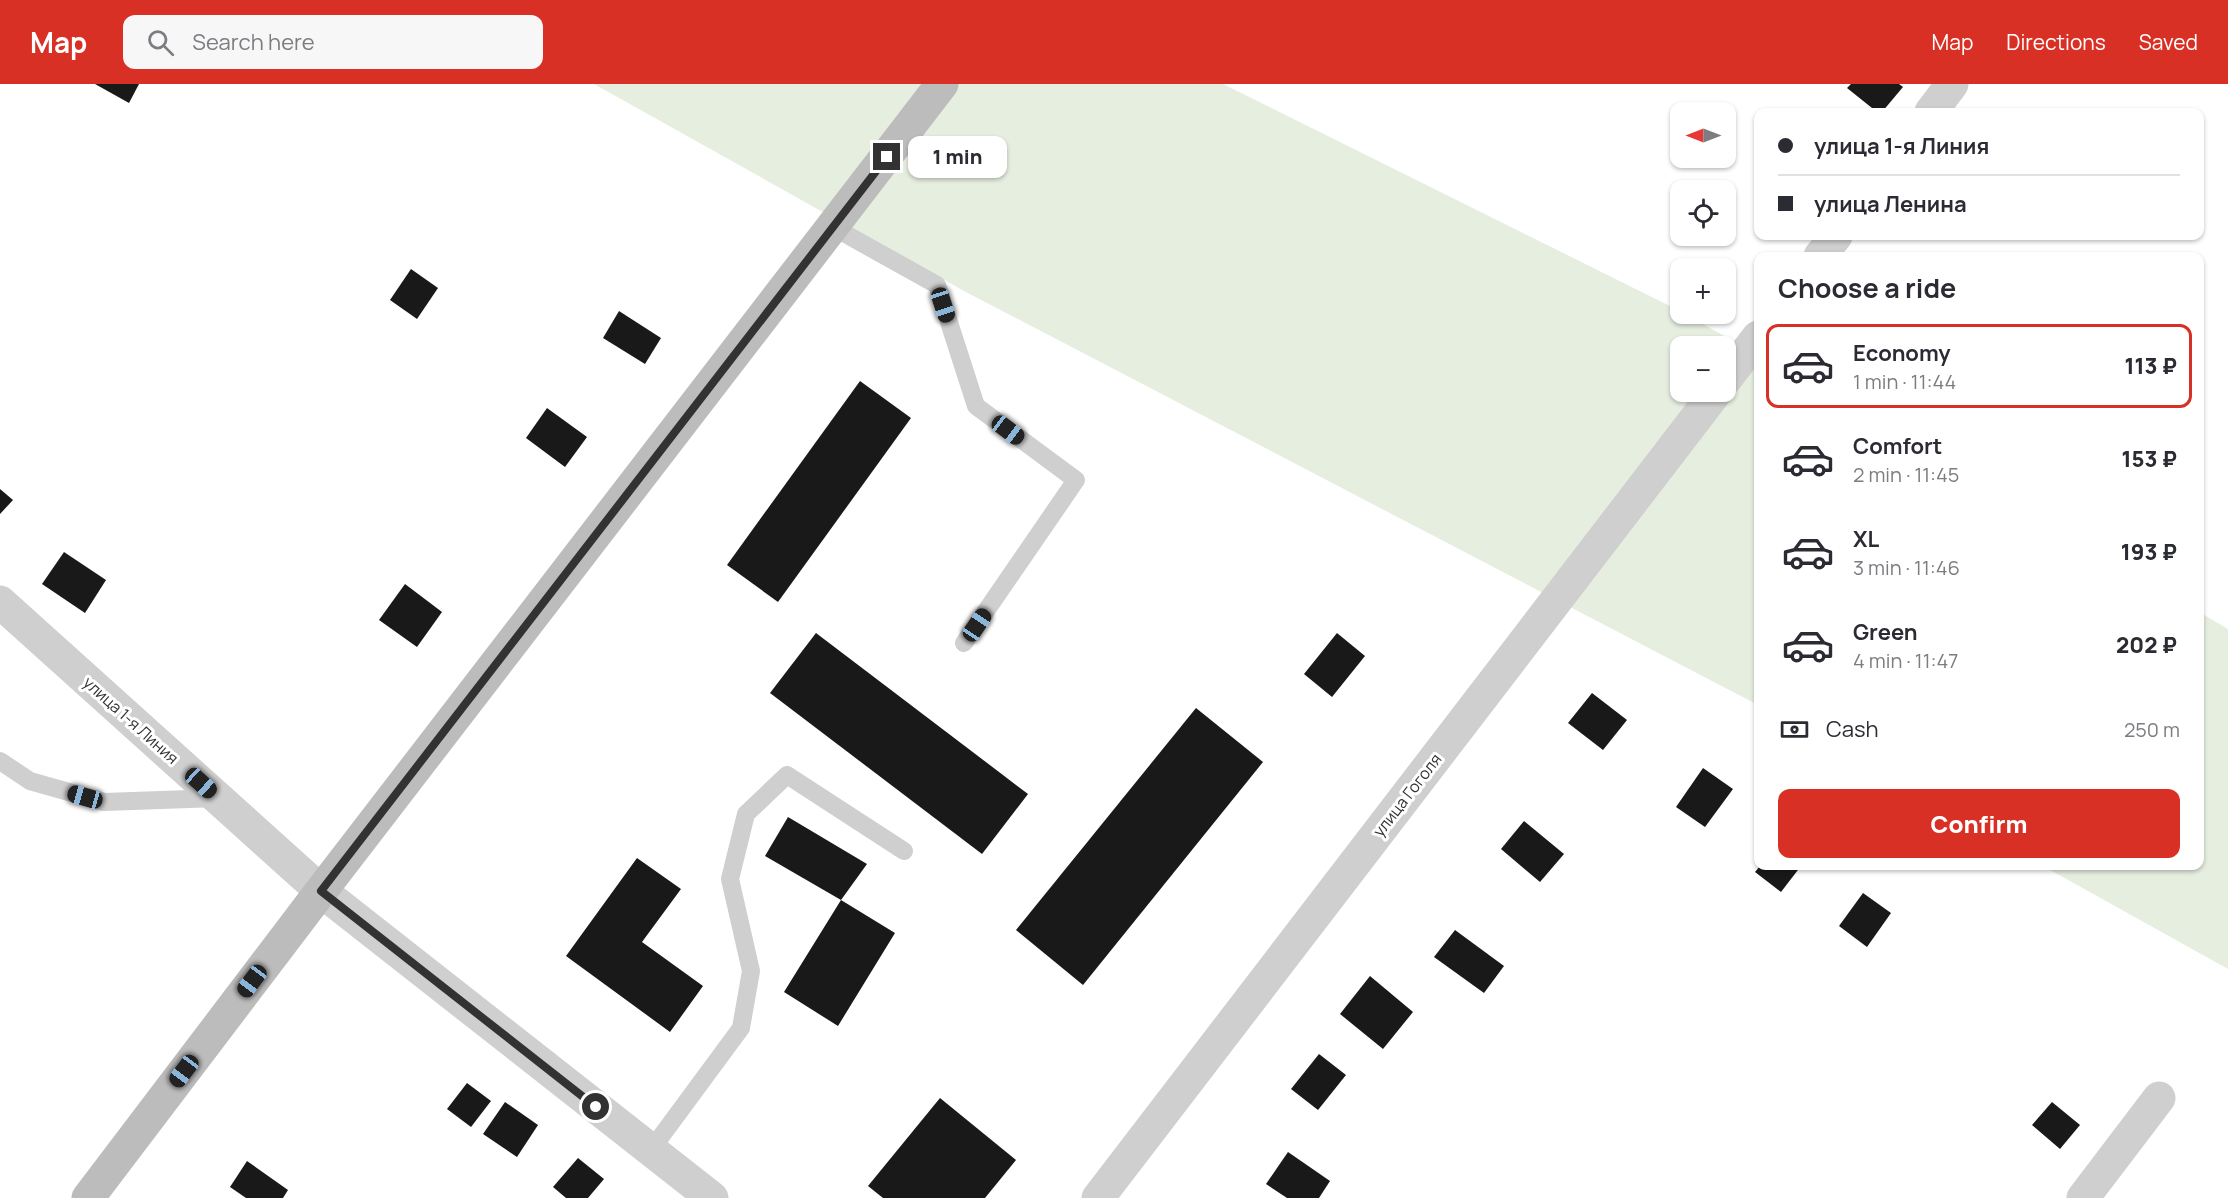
<!DOCTYPE html>
<html lang="en">
<head>
<meta charset="utf-8">
<style>
  body { margin:0; font-family:Manrope,sans-serif; background:#f7f7f7; color:#2b2b33; height:100vh; display:flex; flex-direction:column; font-size:22px; white-space:nowrap }
  * { box-sizing:border-box; margin:0 }
  p { font-size:20px; color:#7c7c81 }
  .icon { flex:none; width:33px; height:33px; fill:none; stroke:currentColor; stroke-width:2; stroke-linecap:round; stroke-linejoin:round }
  .map { position:relative; flex:1; overflow:hidden }
  .drawer { position:absolute; left:1754px; top:168px; width:450px; height:618px; display:flex; flex-direction:column; background:#fff; border-radius:12px; box-shadow:0 2px 4px #0004 }
  .drawer>* { flex:none }
  .hud { position:absolute; left:1754px; top:24px; width:450px; height:132px; border-radius:12px; box-shadow:0 2px 4px #0004; display:grid; align-content:center; height:132px; padding:0 24px; background:#fff }
  .needle { width:39px; rotate:270deg }
  .fabs { position:absolute; left:1670px; top:18px; display:grid; gap:12px }
  .fabs a { display:grid; place-items:center; width:66px; height:66px; border-radius:12px; background:#fff; box-shadow:0 2px 4px #0004; font-size:30px }
  .end { position:absolute; width:27px; height:27px; margin:-14px; border:8px solid #323232; background:#fff; box-shadow:0 0 0 3px #fff }
  .from { border-radius:50% }
  .bubble { position:absolute; height:42px; border-radius:12px; background:#fff; box-shadow:0 2px 4px #0004; font-size:20px; font-weight:800; line-height:42px; text-align:center }
  .car { position:absolute; width:18px; height:36px; margin:-18px -9px; border-radius:8px; box-shadow:0 0 4px 2px #0007; background:linear-gradient(#222 24%,#8ab4d8 0 40%,#222 0 76%,#8ab4d8 0 86%,#222 0) }
  .hud b { display:flex; align-items:center; gap:21px; height:57px; font-size:22px }
  .hud b+b { border-top:2px solid #e1e1e2 }
  .hud i { width:15px; height:15px; background:#2b2b33 }
  ul { padding:0; list-style:none }
  li { display:flex; align-items:center; gap:18px; height:84px; margin:0 12px 9px; padding:0 12px; border:3px solid transparent; border-radius:12px }
  li div { flex:1 }
  li b { display:block; font-size:22px }
  li em { font-style:normal; font-weight:800 }
  li.active { border-color:#d93025 }
  li>.icon { width:54px; height:54px; stroke-width:1.5 }
  h2 { padding:0 24px; font-size:27px; line-height:72px }
  .pay { display:flex; align-items:center; gap:15px; height:66px; padding:0 24px; font-size:22px }
  .pay p { margin-inline-start:auto }
  .action { display:flex; gap:12px; margin-top:auto; padding:12px 24px }
  .action a { flex:1; height:69px; border-radius:12px; background:#d93025; color:#fff; font-size:24px; font-weight:800; line-height:69px; text-align:center }
  header { display:flex; align-items:center; gap:36px; box-sizing:border-box; height:84px; padding:0 30px; background:#d93025; color:#fff }
  header strong { font-size:28px }
  nav { display:flex; gap:33px; margin-inline-start:auto; font-size:21px }
  .search { width:420px; height:54px; background:#f7f7f7; display:flex; align-items:center; gap:15px; box-sizing:border-box; padding:0 21px; border-radius:12px; color:#7c7c81; font-size:22px }
  .map>svg:first-child { display:block }
  .green { fill:#e6eee0; fill-rule:evenodd }
  .building { fill:#191919 }
  .lines { fill:none; stroke-linecap:round; stroke-linejoin:round }
  .lane { stroke:#cfcfcf; stroke-width:18 }
  .street { stroke:#cfcfcf; stroke-width:33 }
  .secondary { stroke:#bcbcbc; stroke-width:33 }
  .route { stroke:#323232; stroke-width:8 }
  .labels { text-anchor:middle; dominant-baseline:central; stroke-width:6; stroke-linejoin:round; paint-order:stroke }
  .street-label { font-size:16px; fill:#323232; stroke:#fff }
</style>
</head>
<body>
<header>
<strong>Map</strong>
<div class="search"><svg class="icon" aria-label="search" viewBox="0 0 24 24"><circle cx="10" cy="10" r="6"/><path d="M15 15l6 6"/></svg>Search here</div>
<nav><a>Map</a><a>Directions</a><a>Saved</a></nav>
</header>
<div class="map">
<svg width="2228" height="1114" viewBox="0 0 2228 1114">
  <rect width="100%" height="100%" fill="#fff"/>
  <g class="green">
    <path d="M 594,0 L 1223,0 L 1680,227 L 1680,230 L 1685,230 L 1758,271 L 1758,621 L 964,207 ZM 1680,262 L 1725,262 L 1725,308 L 1680,308 Z"/>
    <polygon points="2199,528 2228,545 2228,885 2043,782 2199,782"/>
  </g>
  <g class="building">
    <polygon points="95,0 139,0 129,19"/>
    <polygon points="1851,0 1899,0 1903,3 1882,28 1877,28 1847,4"/>
    <polygon points="411,185 438,204 417,235 390,216"/>
    <polygon points="619,227 661,254 645,280 603,254"/>
    <polygon points="860,297 911,334 778,518 727,481"/>
    <polygon points="547,324 587,353 565,383 526,354"/>
    <polygon points="0,405 13,416 0,430"/>
    <polygon points="64,468 106,496 85,529 42,500"/>
    <polygon points="405,500 442,528 417,563 379,536"/>
    <polygon points="816,549 1028,710 982,770 770,609"/>
    <polygon points="1337,549 1365,572 1332,613 1304,590"/>
    <polygon points="1592,609 1627,636 1603,666 1568,639"/>
    <polygon points="1196,624 1263,678 1083,901 1016,846"/>
    <polygon points="1703,684 1733,705 1705,743 1676,723"/>
    <polygon points="788,733 867,780 841,816 895,849 838,942 784,908 841,816 765,772"/>
    <polygon points="1524,737 1564,770 1540,798 1501,765"/>
    <polygon points="637,774 681,805 642,858 703,902 670,948 566,872"/>
    <polygon points="1760,782 1801,782 1781,808 1755,788"/>
    <polygon points="1863,809 1891,829 1867,863 1839,842"/>
    <polygon points="1455,846 1504,882 1484,909 1434,873"/>
    <polygon points="1370,892 1413,928 1383,965 1340,930"/>
    <polygon points="1319,970 1346,991 1318,1026 1291,1005"/>
    <polygon points="467,999 491,1017 471,1043 447,1025"/>
    <polygon points="940,1014 1016,1076 985,1114 883,1114 868,1102"/>
    <polygon points="505,1018 538,1041 517,1073 483,1050"/>
    <polygon points="2052,1018 2080,1041 2060,1065 2032,1041"/>
    <polygon points="1288,1068 1330,1097 1319,1114 1287,1114 1266,1100"/>
    <polygon points="578,1074 604,1095 588,1114 566,1114 553,1103"/>
    <polygon points="247,1077 288,1106 283,1114 246,1114 230,1103"/>
  </g>
  <g class="lines">
    <g class="lane">
      <polyline points="833,143 937,201 976,322 1076,396 964,559"/>
      <polyline points="0,677 30,697 104,718 218,714"/>
      <polyline points="651,1066 741,944 751,887 730,795 746,730 787,691 904,767"/>
    </g>
    <g class="street">
      <polyline points="1931,28 1952,0"/>
      <polyline points="1820,172 1836,152"/>
      <polyline points="1725,296 1758,253"/>
      <polyline points="0,518 321,807 712,1114"/>
      <polyline points="1098,1114 1716,308"/>
      <polyline points="2083,1114 2159,1014"/>
    </g>
    <polyline class="secondary" points="88,1114 321,807 942,0"/>
  </g>
  <g class="lines">
    <polyline class="route" points="596,1023 321,807 887,73"/>
  </g>
  <g class="labels">
    <g class="street-label">
      <text transform="translate(131 636) rotate(42)">улица 1-я Линия</text>
      <text transform="translate(1407 711) rotate(-52)">улица Гоголя</text>
    </g>
  </g>
</svg>
<div class="fabs">
<a><svg class="needle" viewBox="-14 -14 28 28"><path d="M0-13l5 13h-10z" fill="#e53935"/><path d="M0 13l5-13h-10z" fill="#7c7c81"/></svg></a>
<a><svg class="icon" aria-label="locate" viewBox="0 0 24 24"><circle cx="12" cy="12" r="6"/><path d="M12 2v4M12 18v4M2 12h4M18 12h4"/></svg></a>
<a>+</a>
<a>−</a>
</div>
<i class="end from" style="left:596px;top:1023px"></i>
<i class="end" style="left:887px;top:73px"></i>
<div class="bubble" style="left:908px;top:52px;width:99px">1 min</div>
<i class="car" style="left:943px;top:221px;rotate:162deg"></i>
<i class="car" style="left:1008px;top:346px;rotate:127deg"></i>
<i class="car" style="left:977px;top:541px;rotate:34deg"></i>
<i class="car" style="left:201px;top:699px;rotate:132deg"></i>
<i class="car" style="left:85px;top:713px;rotate:286deg"></i>
<i class="car" style="left:252px;top:897px;rotate:217deg"></i>
<i class="car" style="left:184px;top:987px;rotate:217deg"></i>
<div class="hud">
<b><i class="from"></i>улица 1-я Линия</b>
<b><i></i>улица Ленина</b>
</div>
<section class="drawer">
<h2>Choose a ride</h2>
<ul>
<li class="active"><svg class="icon" aria-label="car" viewBox="0 0 24 24"><path d="M5 17H2v-5l4-1 3-4h7l3 4 3 1v5h-3M9 17h6M6 11h13"/><circle cx="7" cy="17" r="2"/><circle cx="17" cy="17" r="2"/></svg><div><b>Economy</b><p>1 min · 11:44</p></div><em>113 ₽</em></li>
<li><svg class="icon" aria-label="car" viewBox="0 0 24 24"><path d="M5 17H2v-5l4-1 3-4h7l3 4 3 1v5h-3M9 17h6M6 11h13"/><circle cx="7" cy="17" r="2"/><circle cx="17" cy="17" r="2"/></svg><div><b>Comfort</b><p>2 min · 11:45</p></div><em>153 ₽</em></li>
<li><svg class="icon" aria-label="car" viewBox="0 0 24 24"><path d="M5 17H2v-5l4-1 3-4h7l3 4 3 1v5h-3M9 17h6M6 11h13"/><circle cx="7" cy="17" r="2"/><circle cx="17" cy="17" r="2"/></svg><div><b>XL</b><p>3 min · 11:46</p></div><em>193 ₽</em></li>
<li><svg class="icon" aria-label="car" viewBox="0 0 24 24"><path d="M5 17H2v-5l4-1 3-4h7l3 4 3 1v5h-3M9 17h6M6 11h13"/><circle cx="7" cy="17" r="2"/><circle cx="17" cy="17" r="2"/></svg><div><b>Green</b><p>4 min · 11:47</p></div><em>202 ₽</em></li>
</ul>
<div class="pay"><svg class="icon" aria-label="cash" viewBox="0 0 24 24"><path d="M3 7h18v10H3z"/><circle cx="12" cy="12" r="2"/></svg>Cash<p>250 m</p></div>
<div class="action"><a>Confirm</a></div>
</section>
</div>
</body>
</html>
